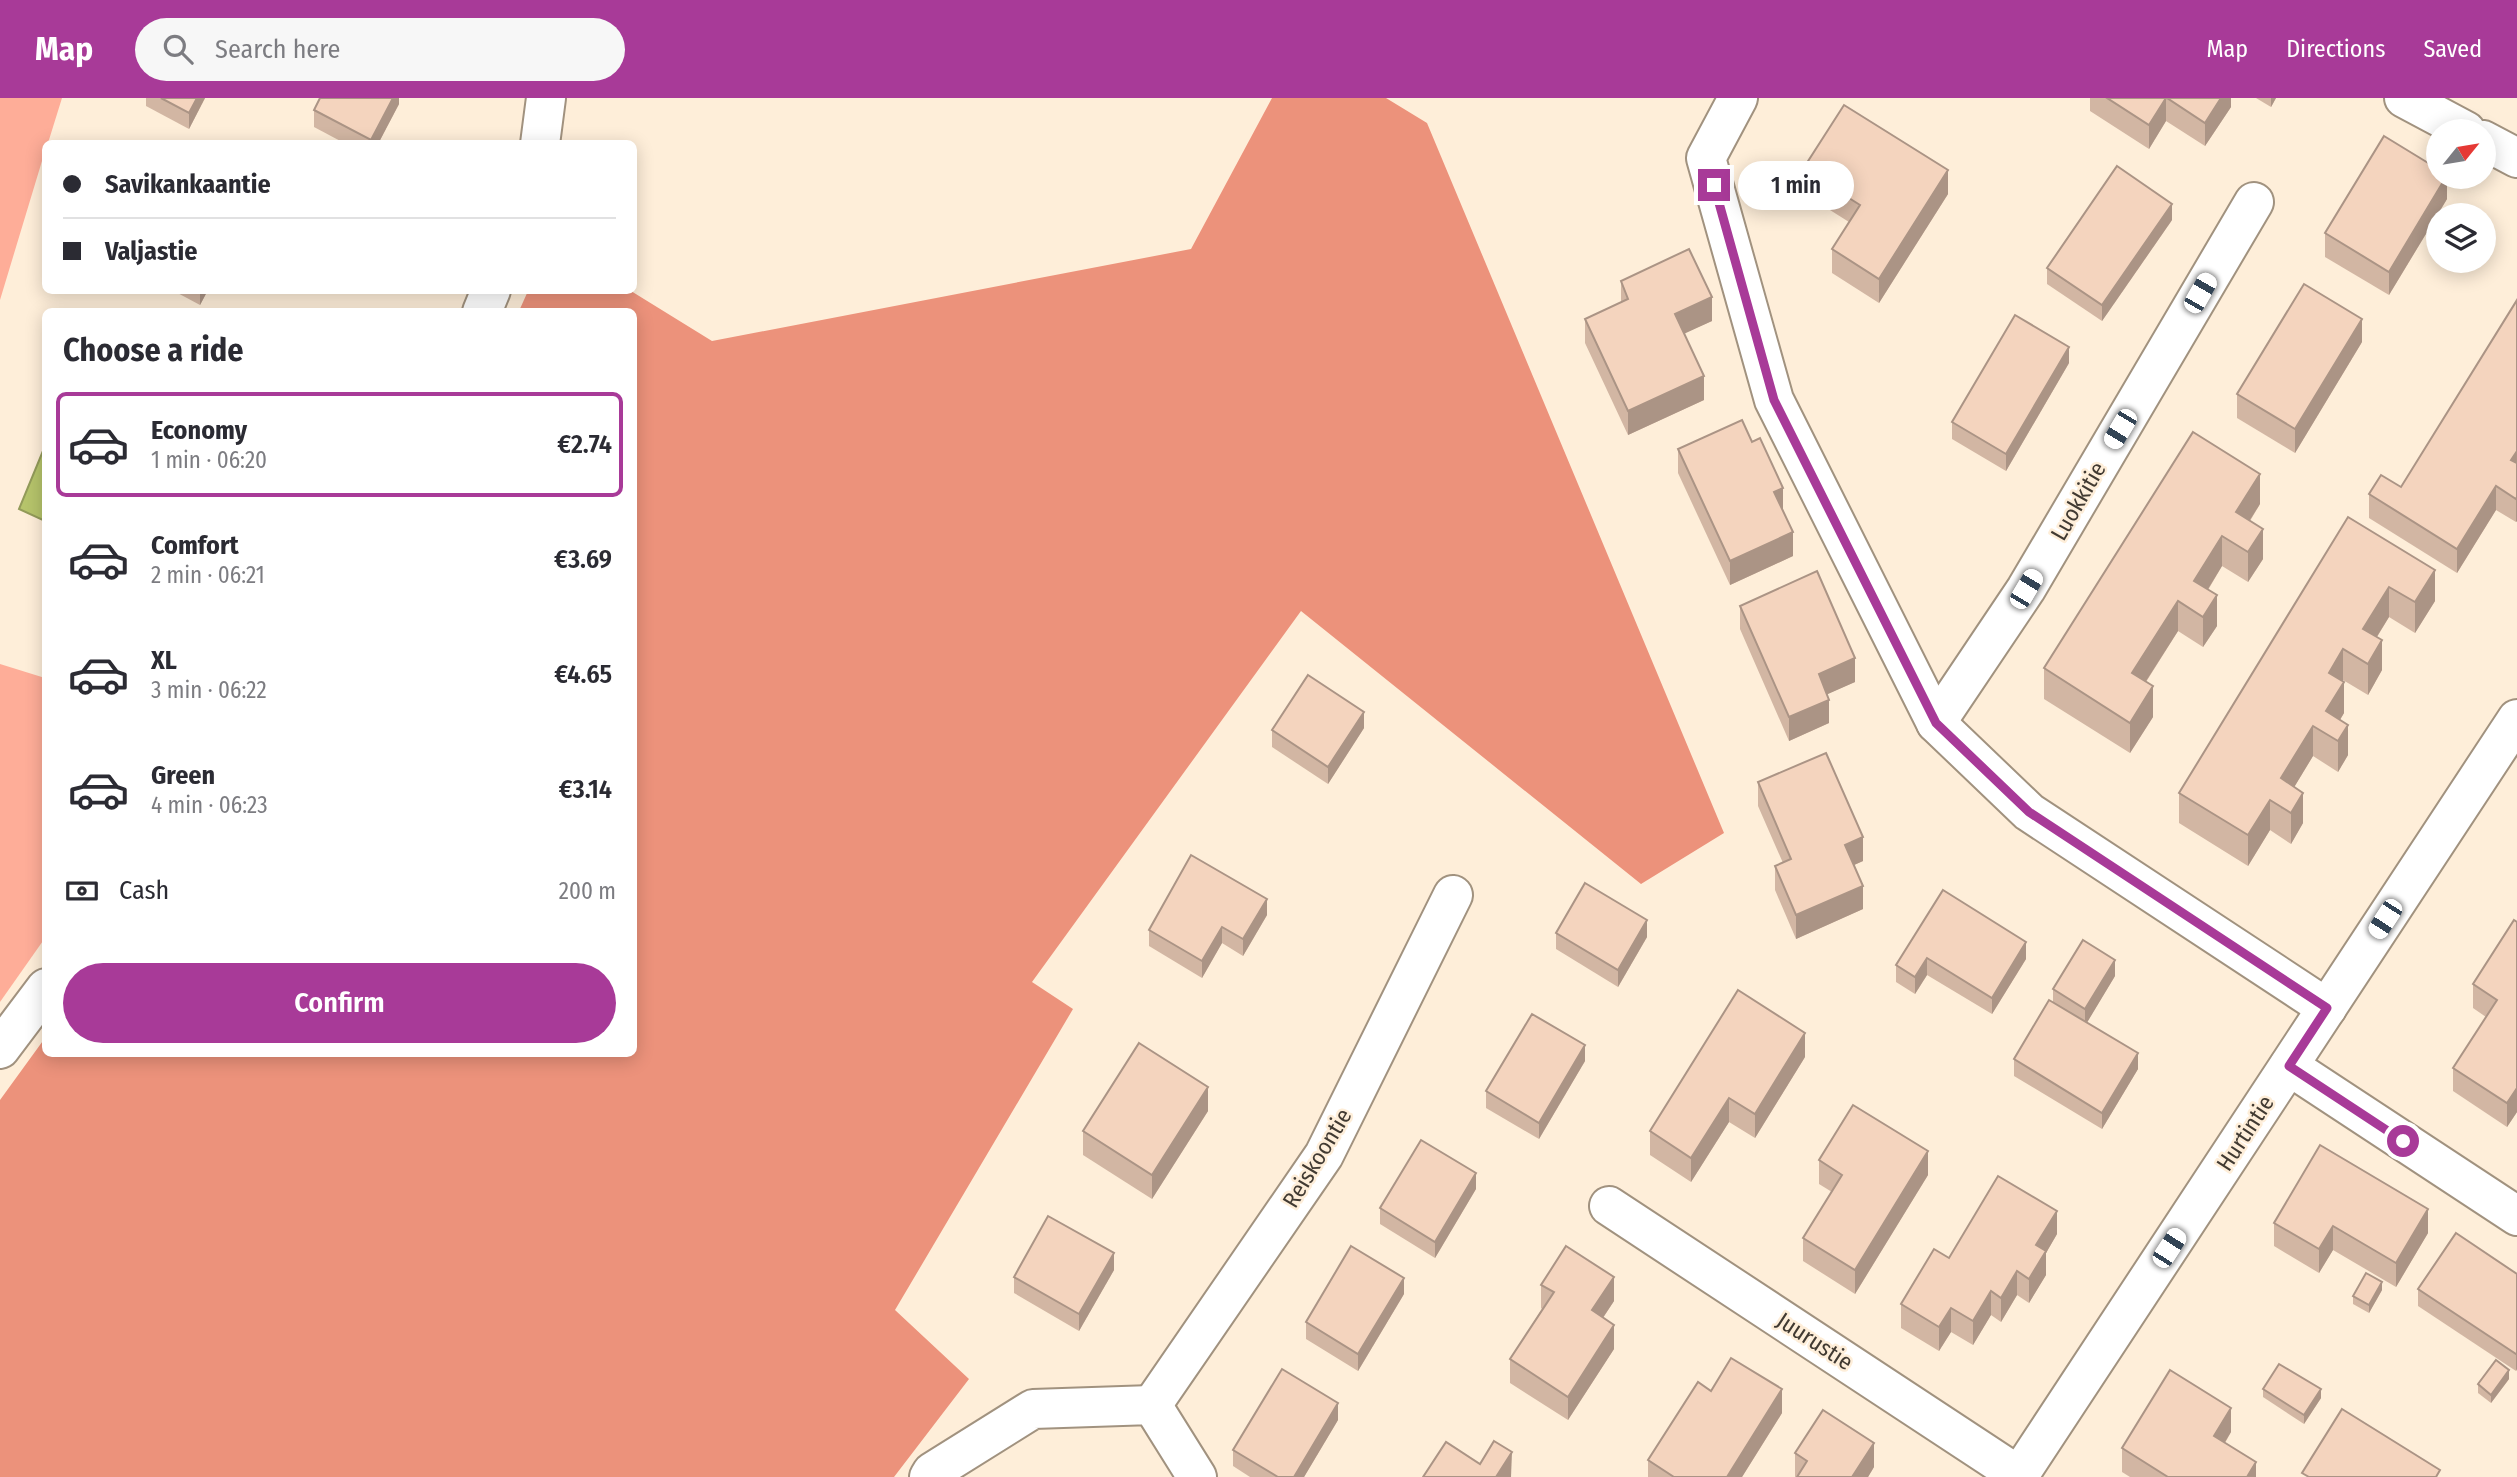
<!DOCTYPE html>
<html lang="en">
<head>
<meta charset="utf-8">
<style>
  body { margin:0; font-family:"Fira Sans Condensed",sans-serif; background:#f7f7f7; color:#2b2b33; height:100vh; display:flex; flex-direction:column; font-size:26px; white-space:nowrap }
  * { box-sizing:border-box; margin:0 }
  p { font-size:23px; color:#7c7c81 }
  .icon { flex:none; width:38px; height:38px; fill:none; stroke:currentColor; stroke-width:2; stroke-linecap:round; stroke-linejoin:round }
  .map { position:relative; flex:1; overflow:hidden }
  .sheet { position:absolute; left:42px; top:210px; width:595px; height:749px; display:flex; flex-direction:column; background:#fff; border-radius:10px; box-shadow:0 4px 18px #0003 }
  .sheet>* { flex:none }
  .banner { position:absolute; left:42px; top:42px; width:595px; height:154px; border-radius:10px; box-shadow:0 4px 18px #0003; display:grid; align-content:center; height:154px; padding:0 21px; background:#fff }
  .needle { width:46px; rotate:60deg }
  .tools { position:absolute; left:2426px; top:21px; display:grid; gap:14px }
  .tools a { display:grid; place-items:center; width:70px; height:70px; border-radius:50%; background:#fff; box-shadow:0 4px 18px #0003; font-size:35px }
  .end { position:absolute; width:32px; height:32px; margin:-16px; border:9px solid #a83a98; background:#fff; box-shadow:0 0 0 4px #fff }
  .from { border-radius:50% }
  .bubble { position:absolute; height:49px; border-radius:24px; background:#fff; box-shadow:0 4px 18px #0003; font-size:23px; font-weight:600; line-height:49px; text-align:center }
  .car { position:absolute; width:21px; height:42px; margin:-21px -10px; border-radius:9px; box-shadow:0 0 5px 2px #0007; background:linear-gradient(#fff 24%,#345 0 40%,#fff 0 76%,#345 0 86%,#fff 0) }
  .banner b { display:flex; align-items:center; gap:24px; height:66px; font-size:26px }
  .banner b+b { border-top:2px solid #e1e1e2 }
  .banner i { width:18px; height:18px; background:#2b2b33 }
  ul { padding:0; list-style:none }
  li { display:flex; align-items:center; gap:21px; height:105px; margin:0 14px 10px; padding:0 7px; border:4px solid transparent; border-radius:10px }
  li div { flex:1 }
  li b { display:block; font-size:26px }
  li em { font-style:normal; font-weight:600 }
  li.active { border-color:#a83a98 }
  li>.icon { width:63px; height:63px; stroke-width:1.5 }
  h2 { padding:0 21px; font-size:32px; line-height:84px }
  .pay { display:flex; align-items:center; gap:18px; height:77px; padding:0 21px; font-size:26px }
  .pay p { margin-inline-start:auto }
  .primary-button { display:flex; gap:14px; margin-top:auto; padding:14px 21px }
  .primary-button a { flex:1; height:80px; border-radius:42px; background:#a83a98; color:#fff; font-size:28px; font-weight:600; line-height:80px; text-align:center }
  header { display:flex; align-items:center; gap:42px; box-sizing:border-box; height:98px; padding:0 35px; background:#a83a98; color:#fff }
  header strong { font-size:33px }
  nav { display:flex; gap:38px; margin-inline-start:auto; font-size:24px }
  .search { width:490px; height:63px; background:#f7f7f7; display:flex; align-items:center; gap:18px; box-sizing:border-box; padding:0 24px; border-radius:38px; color:#7c7c81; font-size:26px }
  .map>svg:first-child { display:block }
  .green { fill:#fead98 }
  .forest { fill:#ec927b }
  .water { fill:#b6c46b; stroke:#939b5a; stroke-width:2 }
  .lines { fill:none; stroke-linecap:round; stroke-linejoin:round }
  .street-casing { stroke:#a1927f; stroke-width:42 }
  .street { stroke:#fff; stroke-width:38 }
  .wall { fill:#d2b6a3 }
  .shaded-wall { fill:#ab9485 }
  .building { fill:#f4d4be; stroke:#ab9485; stroke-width:2 }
  .route { stroke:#a83a98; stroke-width:9 }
  .labels { text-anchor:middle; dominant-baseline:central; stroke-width:5; stroke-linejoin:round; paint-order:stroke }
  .street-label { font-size:23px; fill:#413a32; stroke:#feeed9 }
</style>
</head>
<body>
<header>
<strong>Map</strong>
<div class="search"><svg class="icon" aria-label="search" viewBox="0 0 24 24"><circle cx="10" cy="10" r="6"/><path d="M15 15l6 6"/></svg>Search here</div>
<nav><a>Map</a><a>Directions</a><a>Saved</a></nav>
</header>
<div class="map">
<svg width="2517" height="1379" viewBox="0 0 2517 1379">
  <rect width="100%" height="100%" fill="#feeed9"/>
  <g class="green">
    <polygon points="0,0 62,0 48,45 46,46 45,53 0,202"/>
    <polygon points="0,566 45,580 45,840 0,904"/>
  </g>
  <polygon class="forest" points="1272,0 1386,0 1427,25 1724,735 1641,786 1301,513 1032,884 1073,911 895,1212 969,1281 894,1379 0,1379 0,1002 45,940 46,956 634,956 634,214 519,213 528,193 631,193 712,243 1191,151"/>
  <polygon class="water" points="45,348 46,348 45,423 19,411"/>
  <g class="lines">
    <defs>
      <g id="street">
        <polyline points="1738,0 1706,60 1774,302 1936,625 2029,714 2327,910"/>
        <polyline points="2404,0 2466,33"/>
        <polyline points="2483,42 2517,60"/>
        <polyline points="540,46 546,0"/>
        <polyline points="482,214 491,192"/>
        <polyline points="1936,625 2026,491 2254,104"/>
        <polyline points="0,951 46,890"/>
        <polyline points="2289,968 2517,1118"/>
        <polyline points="1609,1108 2021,1379"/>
        <polyline points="1152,1307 1324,1057 1453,797"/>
        <polyline points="929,1379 932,1374 1033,1311 1152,1307 1197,1379"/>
        <polyline points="2018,1379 2517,621"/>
      </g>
    </defs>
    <use href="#street" class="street-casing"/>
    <use href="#street" class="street"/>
  </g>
  <g class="wall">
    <polygon points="146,0 205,0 189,31 146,8"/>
    <polygon points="399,0 399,6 378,46 346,46 314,29 314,12"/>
    <polygon points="2090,0 2231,0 2231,9 2205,48 2166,23 2149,51 2090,13"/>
    <polygon points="2256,0 2276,0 2271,9"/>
    <polygon points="1803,71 1948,96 1879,205 1832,175 1832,151 1849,124 1803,95"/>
    <polygon points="2447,79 2447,101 2389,197 2325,159 2325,135"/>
    <polygon points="2172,122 2102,223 2047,186 2047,170"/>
    <polygon points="1621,183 1712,223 1684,235 1704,302 1628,337 1585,245 1585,221 1621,204"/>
    <polygon points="172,192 208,192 200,207"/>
    <polygon points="2517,202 2517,423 2516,424 2496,412 2457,475 2369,420 2369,396 2401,389"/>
    <polygon points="2362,244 2295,355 2237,320 2237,296"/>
    <polygon points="2069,265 2006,373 1952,341 1952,324"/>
    <polygon points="1678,351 1783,411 1793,458 1730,487 1678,375"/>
    <polygon points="2260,406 2250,423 2263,461 2248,484 2222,468 2208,492 2217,528 2203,549 2178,533 2146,584 2153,619 2130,655 2044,601 2044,570"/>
    <polygon points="2348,419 2435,503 2415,535 2389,519 2377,539 2382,572 2368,597 2343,582 2342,583 2344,615 2340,622 2348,657 2338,674 2313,658 2294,689 2303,725 2291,746 2270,732 2248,768 2179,725 2179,695"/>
    <polygon points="1740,508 1855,584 1827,596 1829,625 1789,643 1740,531"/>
    <polygon points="1364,630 1328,686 1272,649 1272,632"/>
    <polygon points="1758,684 1863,763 1854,767 1863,811 1796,841 1775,792 1775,768 1783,765 1758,708"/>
    <polygon points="1943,792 2026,861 1992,916 1927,877 1915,896 1896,884 1896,867"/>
    <polygon points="1267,817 1243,858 1222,845 1202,880 1149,848 1149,832"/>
    <polygon points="2517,824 2517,1014 2507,1029 2453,993 2453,970 2486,919 2473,910 2473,886"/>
    <polygon points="1556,835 1647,839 1618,889 1556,851"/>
    <polygon points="2115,878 2087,924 2138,971 2102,1031 2014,978 2014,961 2053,904 2053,891"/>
    <polygon points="1805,959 1755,1040 1729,1024 1691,1084 1650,1057 1650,1033"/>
    <polygon points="1585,963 1539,1041 1486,1010 1486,993"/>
    <polygon points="1208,1013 1152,1101 1083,1057 1083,1033"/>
    <polygon points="2320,1047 2428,1135 2396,1189 2333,1152 2319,1175 2274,1148 2274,1125"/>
    <polygon points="1819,1062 1928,1077 1855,1196 1803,1163 1803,1140 1832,1094 1819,1086"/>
    <polygon points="1476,1091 1435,1160 1380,1126 1380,1110"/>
    <polygon points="2057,1136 2046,1155 2046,1177 2029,1205 2017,1197 2001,1224 1991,1217 1973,1247 1951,1234 1939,1253 1901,1230 1901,1206 1949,1160"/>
    <polygon points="1114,1172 1079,1233 1014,1195 1014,1179"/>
    <polygon points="2517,1176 2517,1271 2516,1273 2418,1208 2418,1191"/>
    <polygon points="1541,1187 1614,1203 1603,1220 1614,1251 1568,1322 1510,1285 1510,1261 1542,1211 1541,1210"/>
    <polygon points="2382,1192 2369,1215 2353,1206 2353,1198"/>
    <polygon points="1404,1196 1358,1273 1306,1241 1306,1224"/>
    <polygon points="2509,1281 2491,1305 2478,1295 2478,1286"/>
    <polygon points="2263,1291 2321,1300 2304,1326 2263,1299"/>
    <polygon points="1711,1293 1782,1315 1742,1379 1648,1379 1648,1362"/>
    <polygon points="1338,1322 1304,1379 1250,1379 1233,1368 1233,1352"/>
    <polygon points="2231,1334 2225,1345 2256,1379 2130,1379 2122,1374 2122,1350"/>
    <polygon points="1795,1355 1874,1369 1868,1379 1795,1379"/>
  </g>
  <g class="shaded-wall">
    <polygon points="197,0 205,0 189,31 189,15"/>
    <polygon points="393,0 399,0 399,6 378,46 371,46 371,42"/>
    <polygon points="2166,0 2166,23 2149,51 2149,27"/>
    <polygon points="2221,0 2231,0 2231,9 2205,48 2205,25"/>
    <polygon points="2271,0 2276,0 2271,9"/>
    <polygon points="1948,72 1948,96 1879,205 1879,181"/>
    <polygon points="2446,79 2447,79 2447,101 2389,197 2389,174"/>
    <polygon points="2172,106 2172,122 2102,223 2102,207"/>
    <polygon points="200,192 208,192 200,207"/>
    <polygon points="1712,199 1712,223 1675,240 1675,216"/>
    <polygon points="2362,221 2362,244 2295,355 2295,331"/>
    <polygon points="2069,249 2069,265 2006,373 2006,356"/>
    <polygon points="1704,278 1704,302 1628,337 1628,313"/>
    <polygon points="2517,353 2517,377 2511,362"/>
    <polygon points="2260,376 2260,406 2236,444 2236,414"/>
    <polygon points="2496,388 2496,412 2457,475 2457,451"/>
    <polygon points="1783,390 1783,413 1774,394"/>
    <polygon points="2517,399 2517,423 2516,424 2516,401"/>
    <polygon points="2263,431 2263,461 2248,484 2248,454"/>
    <polygon points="1793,434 1793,458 1730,487 1730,463"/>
    <polygon points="2222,438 2222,468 2194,514 2194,483"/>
    <polygon points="2435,472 2435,503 2415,535 2415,504"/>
    <polygon points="2389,489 2389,519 2363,561 2363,531"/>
    <polygon points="2217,497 2217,528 2203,549 2203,519"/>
    <polygon points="2178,503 2178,533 2132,605 2132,575"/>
    <polygon points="2382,542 2382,572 2368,597 2368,566"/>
    <polygon points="2343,551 2343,582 2329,605 2329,575"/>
    <polygon points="1855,560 1855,584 1819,600 1819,576"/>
    <polygon points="2344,584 2344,615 2330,638 2326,613"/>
    <polygon points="2153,588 2153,619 2130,655 2130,625"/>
    <polygon points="1829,602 1829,625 1789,643 1789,619"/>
    <polygon points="1364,614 1364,630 1328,686 1328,669"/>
    <polygon points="2348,627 2348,657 2338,674 2338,643"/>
    <polygon points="2313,628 2313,658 2281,711 2281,680"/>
    <polygon points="2303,695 2303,725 2291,746 2291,715"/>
    <polygon points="2270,702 2270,732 2248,768 2248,737"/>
    <polygon points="1863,739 1863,763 1845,771 1845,747"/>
    <polygon points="1863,788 1863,811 1796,841 1796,817"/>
    <polygon points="1267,801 1267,817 1243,858 1243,841"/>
    <polygon points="1647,822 1647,839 1618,889 1618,872"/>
    <polygon points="1222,829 1222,845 1202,880 1202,863"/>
    <polygon points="2026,844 2026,861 1992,916 1992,900"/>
    <polygon points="1927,860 1927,877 1915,896 1915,879"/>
    <polygon points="2115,862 2115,878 2085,928 2085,911"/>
    <polygon points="1805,935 1805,959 1755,1040 1755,1016"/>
    <polygon points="1585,947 1585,963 1539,1041 1539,1025"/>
    <polygon points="2138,955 2138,971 2102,1031 2102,1015"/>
    <polygon points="1208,989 1208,1013 1152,1101 1152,1077"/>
    <polygon points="2517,990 2517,1014 2507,1029 2507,1005"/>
    <polygon points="1729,1000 1729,1024 1691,1084 1691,1060"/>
    <polygon points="1928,1053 1928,1077 1855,1196 1855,1172"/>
    <polygon points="1476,1075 1476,1091 1435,1160 1435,1144"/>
    <polygon points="2428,1111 2428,1135 2396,1189 2396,1165"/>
    <polygon points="2057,1113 2057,1136 2046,1155 2046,1177 2029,1205 2029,1181 2036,1147"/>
    <polygon points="2333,1128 2333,1152 2319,1175 2319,1151"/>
    <polygon points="1114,1155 1114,1172 1079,1233 1079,1216"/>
    <polygon points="2017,1173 2017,1197 2001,1224 2001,1200"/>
    <polygon points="1614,1179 1614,1203 1592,1236 1592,1212"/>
    <polygon points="1404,1180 1404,1196 1358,1273 1358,1256"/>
    <polygon points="2382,1184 2382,1192 2369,1215 2369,1207"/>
    <polygon points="1991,1193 1991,1217 1973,1247 1973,1223"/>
    <polygon points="1951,1210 1951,1234 1939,1253 1939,1229"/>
    <polygon points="1614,1227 1614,1251 1568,1322 1568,1299"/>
    <polygon points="2517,1255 2517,1271 2516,1273 2516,1256"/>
    <polygon points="2509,1272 2509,1281 2491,1305 2491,1297"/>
    <polygon points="1782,1291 1782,1315 1742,1379 1727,1379"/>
    <polygon points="2321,1291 2321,1300 2304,1326 2304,1317"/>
    <polygon points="1338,1305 1338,1322 1304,1379 1294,1379"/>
    <polygon points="2231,1310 2231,1334 2214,1362 2214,1338"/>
    <polygon points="1874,1345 1874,1369 1868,1379 1852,1379"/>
    <polygon points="1512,1354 1511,1379 1496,1379"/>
    <polygon points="2256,1364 2256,1379 2247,1379"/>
  </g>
  <g class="building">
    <polygon points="161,0 197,0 189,15"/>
    <polygon points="320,0 393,0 371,42 314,12"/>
    <polygon points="2107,0 2166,0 2149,27"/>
    <polygon points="2167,0 2221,0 2205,25"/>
    <polygon points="1844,7 1948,72 1879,181 1832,151 1860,107 1803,71"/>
    <polygon points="2384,38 2438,71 2438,79 2446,79 2389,174 2325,135"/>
    <polygon points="2117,68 2172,106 2102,207 2047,170"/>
    <polygon points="1689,151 1712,199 1675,216 1704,278 1628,313 1585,221 1628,201 1621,183"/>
    <polygon points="2304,186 2362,221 2295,331 2237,296"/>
    <polygon points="2517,202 2517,353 2511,362 2517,365 2517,399 2516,401 2496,388 2457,451 2369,396 2381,377 2401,389"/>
    <polygon points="2015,217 2069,249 2006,356 1952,324"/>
    <polygon points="1742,322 1752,344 1760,340 1783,390 1774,394 1793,434 1730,463 1678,351"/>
    <polygon points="2193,334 2260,376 2236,414 2263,431 2248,454 2222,438 2194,483 2217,497 2203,519 2178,503 2132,575 2153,588 2130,625 2044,570"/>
    <polygon points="2348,419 2435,472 2415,504 2389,489 2363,531 2382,542 2368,566 2343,551 2329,575 2344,584 2326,613 2348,627 2338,643 2313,628 2281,680 2303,695 2291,715 2270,702 2248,737 2179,695"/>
    <polygon points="1817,473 1855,560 1819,576 1829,602 1789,619 1740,508"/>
    <polygon points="1308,577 1364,614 1328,669 1272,632"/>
    <polygon points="1826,655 1863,739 1845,747 1863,788 1796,817 1775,768 1791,761 1758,684"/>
    <polygon points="1191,757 1267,801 1243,841 1222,829 1202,863 1149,832"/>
    <polygon points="1585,785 1647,822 1618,872 1556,835"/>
    <polygon points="1943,792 2026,844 1992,900 1927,860 1915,879 1896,867"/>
    <polygon points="2514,822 2517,824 2517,990 2507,1005 2453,970 2497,902 2473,886"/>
    <polygon points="2083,842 2115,862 2085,911 2053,891"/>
    <polygon points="1738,892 1805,935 1755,1016 1729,1000 1691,1060 1650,1033"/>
    <polygon points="2049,902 2138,955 2102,1015 2014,961"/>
    <polygon points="1532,916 1585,947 1539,1025 1486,993"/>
    <polygon points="1139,945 1208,989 1152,1077 1083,1033"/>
    <polygon points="1853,1007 1928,1053 1855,1172 1803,1140 1842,1077 1819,1062"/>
    <polygon points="1421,1042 1476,1075 1435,1144 1380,1110"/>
    <polygon points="2320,1047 2428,1111 2396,1165 2333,1128 2319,1151 2274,1125"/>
    <polygon points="1998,1078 2057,1113 2036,1147 2046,1153 2029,1181 2017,1173 2001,1200 1991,1193 1973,1223 1951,1210 1939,1229 1901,1206 1934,1151 1949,1160"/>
    <polygon points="1048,1118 1114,1155 1079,1216 1014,1179"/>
    <polygon points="2456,1135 2517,1176 2517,1255 2516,1256 2418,1191"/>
    <polygon points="1351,1148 1404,1180 1358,1256 1306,1224"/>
    <polygon points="1566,1148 1614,1179 1592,1212 1614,1227 1568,1299 1510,1261 1554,1194 1541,1187"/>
    <polygon points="2366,1175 2382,1184 2369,1207 2353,1198"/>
    <polygon points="1731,1260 1782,1291 1727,1379 1674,1379 1648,1362 1698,1284 1711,1293"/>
    <polygon points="2496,1262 2509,1272 2491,1297 2478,1286"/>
    <polygon points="2279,1266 2321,1291 2304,1317 2263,1291"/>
    <polygon points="1282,1271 1338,1305 1294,1379 1278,1379 1233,1352"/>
    <polygon points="2170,1272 2231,1310 2214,1338 2256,1364 2247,1379 2168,1379 2122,1350"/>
    <polygon points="2342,1311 2440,1372 2436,1379 2309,1379 2302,1375"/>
    <polygon points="1823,1312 1874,1345 1852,1379 1797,1379 1807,1363 1795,1355"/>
    <polygon points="1494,1343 1512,1354 1496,1379 1423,1379 1446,1344 1480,1366"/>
  </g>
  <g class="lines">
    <polyline class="route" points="1714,87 1774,302 1936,625 2029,714 2327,910 2289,968 2403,1043"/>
  </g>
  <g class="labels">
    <g class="street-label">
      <text transform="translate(2078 403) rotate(-60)">Luokkitie</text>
      <text transform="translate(2245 1035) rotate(-57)">Hurtintie</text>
      <text transform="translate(1317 1060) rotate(-59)">Reiskoontie</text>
      <text transform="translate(1815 1243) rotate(33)">Juurustie</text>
    </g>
  </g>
</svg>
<div class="tools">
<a><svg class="needle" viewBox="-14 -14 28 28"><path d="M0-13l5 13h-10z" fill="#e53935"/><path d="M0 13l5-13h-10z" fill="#7c7c81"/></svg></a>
<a><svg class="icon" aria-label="layers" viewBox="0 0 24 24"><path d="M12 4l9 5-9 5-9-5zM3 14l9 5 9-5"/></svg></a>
</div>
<i class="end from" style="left:2403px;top:1043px"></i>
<i class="end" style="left:1714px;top:87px"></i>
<div class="bubble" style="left:1738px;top:63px;width:116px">1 min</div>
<i class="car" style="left:2200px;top:195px;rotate:30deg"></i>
<i class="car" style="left:2120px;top:331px;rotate:211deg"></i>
<i class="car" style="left:2026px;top:491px;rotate:31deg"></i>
<i class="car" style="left:2385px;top:821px;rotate:213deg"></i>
<i class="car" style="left:2169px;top:1150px;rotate:33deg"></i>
<div class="banner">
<b><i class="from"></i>Savikankaantie</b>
<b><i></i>Valjastie</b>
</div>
<section class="sheet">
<h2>Choose a ride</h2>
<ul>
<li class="active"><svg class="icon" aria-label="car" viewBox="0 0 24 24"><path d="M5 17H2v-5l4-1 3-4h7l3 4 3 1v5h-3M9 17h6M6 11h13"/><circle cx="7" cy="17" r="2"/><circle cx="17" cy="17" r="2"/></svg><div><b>Economy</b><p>1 min · 06:20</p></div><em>€2.74</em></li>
<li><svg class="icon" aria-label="car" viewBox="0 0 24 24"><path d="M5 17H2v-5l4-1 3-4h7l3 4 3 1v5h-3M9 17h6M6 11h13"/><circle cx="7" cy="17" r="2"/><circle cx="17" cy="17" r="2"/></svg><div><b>Comfort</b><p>2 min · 06:21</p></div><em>€3.69</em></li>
<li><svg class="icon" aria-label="car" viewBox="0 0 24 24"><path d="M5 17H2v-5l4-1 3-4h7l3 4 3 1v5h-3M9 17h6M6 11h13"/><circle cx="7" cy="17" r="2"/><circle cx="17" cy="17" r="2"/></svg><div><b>XL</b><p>3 min · 06:22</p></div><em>€4.65</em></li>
<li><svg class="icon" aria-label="car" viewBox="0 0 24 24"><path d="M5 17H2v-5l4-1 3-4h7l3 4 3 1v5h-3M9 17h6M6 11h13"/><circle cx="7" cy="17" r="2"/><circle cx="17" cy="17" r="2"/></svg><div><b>Green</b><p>4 min · 06:23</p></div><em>€3.14</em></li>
</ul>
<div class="pay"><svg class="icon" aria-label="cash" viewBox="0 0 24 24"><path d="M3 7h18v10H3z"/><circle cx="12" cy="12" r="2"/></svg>Cash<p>200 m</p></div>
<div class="primary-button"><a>Confirm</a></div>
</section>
</div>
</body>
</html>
